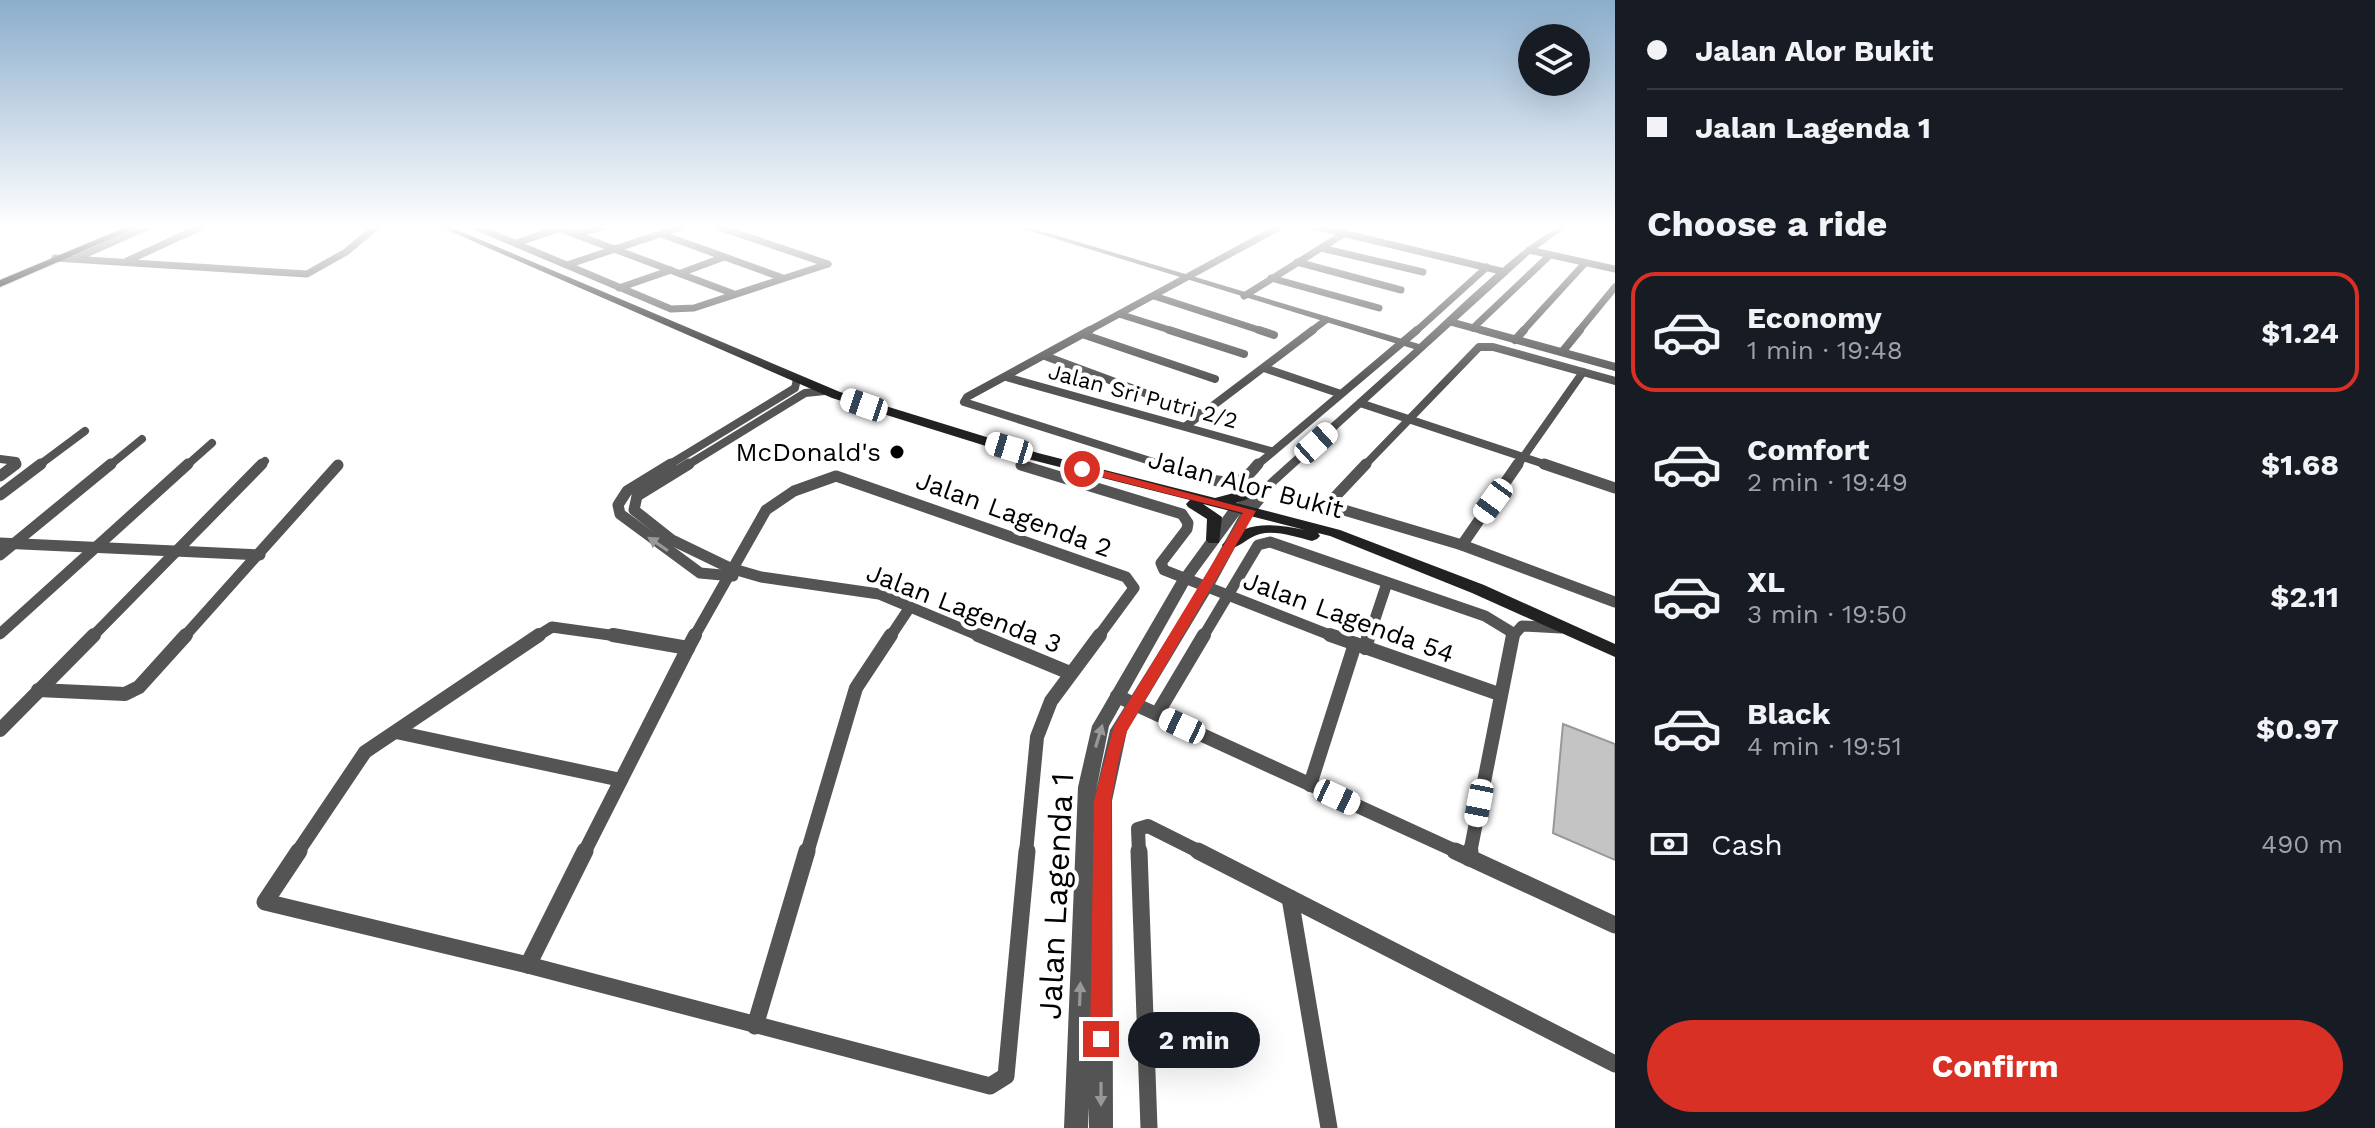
<!DOCTYPE html>
<html lang="en">
<head>
<meta charset="utf-8">
<style>
  body { margin:0; font-family:"Work Sans",sans-serif; background:#242831; color:#f1f3f6; height:100vh; display:flex; flex-direction:column; font-size:30px; white-space:nowrap }
  * { box-sizing:border-box; margin:0 }
  p { font-size:26px; color:#9ea1a6 }
  .icon { flex:none; width:44px; height:44px; fill:none; stroke:currentColor; stroke-width:2; stroke-linecap:round; stroke-linejoin:round }
  .map { position:relative; flex:1; overflow:hidden }
  .panel { display:flex; flex-direction:column; background:#171b24; width:760px }
  .panel>* { flex:none }
  .banner { display:grid; align-content:center; height:176px; padding:0 32px; background:#171b24 }
  .fabs { position:absolute; left:1518px; top:24px; display:grid; gap:16px }
  .fabs a { display:grid; place-items:center; width:72px; height:72px; border-radius:50%; background:#171b24; box-shadow:0 8px 32px #0002; font-size:40px }
  .end { position:absolute; width:36px; height:36px; margin:-18px; border:10px solid #d93025; background:#fff; box-shadow:0 0 0 4px #fff }
  .from { border-radius:50% }
  .bubble { position:absolute; height:56px; border-radius:28px; background:#171b24; box-shadow:0 8px 32px #0002; font-size:26px; font-weight:700; line-height:56px; text-align:center }
  .car { position:absolute; width:24px; height:48px; margin:-24px -12px; border-radius:10px; box-shadow:0 0 6px 2px #0007; background:linear-gradient(#fff 24%,#345 0 40%,#fff 0 76%,#345 0 86%,#fff 0) }
  .banner b { display:flex; align-items:center; gap:28px; height:76px; font-size:30px }
  .banner b+b { border-top:2px solid #363941 }
  .banner i { width:20px; height:20px; background:#f1f3f6 }
  ul { padding:0; list-style:none }
  li { display:flex; align-items:center; gap:24px; height:120px; margin:0 16px 12px; padding:0 16px; border:4px solid transparent; border-radius:24px }
  li div { flex:1 }
  li b { display:block; font-size:30px }
  li em { font-style:normal; font-weight:700 }
  li.on { border-color:#d93025 }
  li>.icon { width:72px; height:72px; stroke-width:1.5 }
  h2 { padding:0 32px; font-size:36px; line-height:96px }
  .pay { display:flex; align-items:center; gap:20px; height:88px; padding:0 32px; font-size:30px }
  .pay p { margin-inline-start:auto }
  .cta { display:flex; gap:16px; margin-top:auto; padding:16px 32px }
  .cta a { flex:1; height:92px; border-radius:48px; background:#d93025; color:#fff; font-size:32px; font-weight:700; line-height:92px; text-align:center }
  main { display:flex; flex:1; min-height:0 }
  .map>svg:first-child { display:block }
  .building { fill:#c4c4c4; stroke:#989898; stroke-width:2 }
  .lines { fill:none; stroke-linecap:round; stroke-linejoin:round }
  .trunk-casing { stroke:#dbdbdb; stroke-width:2 }
  .minor-far4 { stroke:#545454; stroke-width:7 }
  .minor-far3 { stroke:#545454; stroke-width:8 }
  .minor-far2 { stroke:#545454; stroke-width:11 }
  .minor-far1 { stroke:#545454; stroke-width:14 }
  .minor { stroke:#545454; stroke-width:17 }
  .tertiary { fill:#545454; fill-rule:evenodd }
  .secondary { fill:#212121; fill-rule:evenodd }
  .trunk { fill:#000; fill-rule:evenodd }
  .oneway { fill:#989898 }
  .route { fill:#d93025 }
  .poi-dot { fill:#000; stroke:#fff; stroke-width:3 }
  .labels { text-anchor:middle; dominant-baseline:central; stroke-width:8; stroke-linejoin:round; paint-order:stroke }
  .far-street-label { font-size:22px; fill:#000; stroke:#fff }
  .poi-label { font-size:26px; fill:#000; stroke:#fff; text-anchor:end }
  .street-label { font-size:26px; fill:#000; stroke:#fff }
  .near-street-label { font-size:32px; fill:#000; stroke:#fff }
</style>
</head>
<body>
<main>
<div class="map">
<svg width="1615" height="1128" viewBox="0 0 1615 1128">
  <rect width="100%" height="100%" fill="#fff"/>
  <polygon class="building" points="1563,724 1615,744 1615,860 1553,833"/>
  <g class="lines">
    <defs>
      <polygon id="trunk" points="129,226 141,226 0,287 0,280"/>
    </defs>
    <use href="#trunk" class="trunk-casing"/>
    <g class="minor-far4">
      <polyline points="474,226 671,309 694,308 828,264"/>
      <polyline points="553,226 734,294"/>
      <polyline points="716,226 828,264"/>
      <polyline points="1313,226 1505,272"/>
      <polyline points="578,234 605,226"/>
      <polyline points="661,234 783,278"/>
      <polyline points="516,243 561,228"/>
      <polyline points="1321,248 1423,272"/>
      <polyline points="1529,250 1615,269"/>
      <polyline points="55,258 307,274 346,252 377,226"/>
      <polyline points="77,258 149,226"/>
      <polyline points="127,261 203,226"/>
      <polyline points="1297,262 1401,290"/>
      <polyline points="567,265 684,226"/>
      <polyline points="681,273 724,257"/>
      <polyline points="1271,278 1379,308"/>
      <polyline points="619,288 671,270"/>
      <polyline points="1154,296 1265,332"/>
      <polyline points="1244,296 1345,233"/>
      <polyline points="1119,314 1176,332"/>
      <polyline points="1451,322 1488,332"/>
      <polyline points="1473,328 1550,255"/>
      <polyline points="1086,332 1281,226"/>
      <polyline points="1310,332 1326,320"/>
      <polyline points="1415,332 1487,267"/>
      <polyline points="1522,332 1585,263"/>
      <polyline points="1578,332 1615,287"/>
    </g>
    <g class="minor-far3">
      <polyline points="1090,330 967,397 964,402 1166,466"/>
      <polyline points="1169,330 1244,354"/>
      <polyline points="1259,330 1274,335"/>
      <polyline points="1481,330 1615,367"/>
      <polyline points="1085,335 1215,379"/>
      <polyline points="1515,340 1524,330"/>
      <polyline points="1562,352 1580,330"/>
      <polyline points="1045,356 1204,415"/>
      <polyline points="1264,368 1341,394"/>
      <polyline points="1006,377 1271,451"/>
      <polyline points="1360,403 1550,466"/>
      <polyline points="1186,426 1313,330"/>
      <polyline points="0,459 16,461 13,466"/>
      <polyline points="1021,465 1025,466"/>
      <polyline points="38,466 85,431"/>
      <polyline points="109,466 142,439"/>
      <polyline points="186,466 212,443"/>
      <polyline points="260,466 265,461"/>
      <polyline points="667,466 795,388 797,379"/>
      <polyline points="686,466 805,393 825,391"/>
      <polyline points="1256,466 1417,330"/>
      <polyline points="1364,466 1479,347 1493,347 1615,381"/>
      <polyline points="1517,466 1583,372"/>
    </g>
    <g class="minor-far2">
      <polyline points="671,464 627,491 618,505 620,514 700,573 733,576"/>
      <polyline points="689,464 637,496 634,510 672,540 730,568 761,577 879,594 982,637"/>
      <path d="M 1160,464 C 1179,470 1226,490 1244,478 C 1249,475 1254,469 1258,464"/>
      <polyline points="1366,464 1333,499 1344,510 1462,545 1615,602"/>
      <polyline points="1544,464 1615,488"/>
      <polyline points="1021,465 1182,514 1188,523 1187,529 1161,563 1164,570 1335,637"/>
      <polyline points="0,476 16,464"/>
      <polyline points="0,495 41,464"/>
      <polyline points="0,543 260,555"/>
      <polyline points="1462,545 1518,464"/>
      <polyline points="0,555 111,464"/>
      <polyline points="0,634 188,464"/>
      <polyline points="92,637 262,464"/>
      <polyline points="184,637 338,465"/>
      <polyline points="536,637 552,627 624,637"/>
      <polyline points="694,637 766,510 794,491 836,476 1126,577 1134,588 1098,637"/>
      <polyline points="890,637 910,607"/>
      <polyline points="1203,637 1258,545 1270,542 1485,616 1513,633"/>
      <polyline points="1369,637 1387,583"/>
      <polyline points="1512,637 1522,626 1561,628"/>
    </g>
    <g class="minor-far1">
      <polyline points="613,635 688,648"/>
      <polyline points="978,635 1070,673"/>
      <polyline points="1330,635 1499,694"/>
      <polyline points="688,648 695,635"/>
      <polyline points="1365,648 1369,635"/>
      <polyline points="38,690 125,694 139,687 186,635"/>
      <polyline points="1117,696 1460,853"/>
      <polyline points="1157,714 1204,635"/>
      <polyline points="0,730 94,635"/>
      <polyline points="396,732 621,780"/>
      <polyline points="1310,785 1355,644"/>
      <polyline points="297,853 365,752 539,635"/>
      <polyline points="584,853 688,648"/>
      <polyline points="807,853 856,688 891,635"/>
      <polyline points="1026,853 1037,737 1051,701 1100,635"/>
      <polyline points="1139,853 1138,829 1148,826 1202,853"/>
      <polyline points="1470,853 1513,635"/>
    </g>
    <g class="minor">
      <polyline points="299,851 265,902 528,965"/>
      <polyline points="1139,851 1149,1128"/>
      <polyline points="1198,851 1615,1064"/>
      <polyline points="1455,851 1615,925"/>
      <polyline points="1469,858 1470,851"/>
      <polyline points="1290,898 1329,1128"/>
      <polyline points="528,965 990,1086 1006,1076 1027,851"/>
      <polyline points="528,965 585,851"/>
      <polyline points="755,1026 807,851"/>
    </g>
    <path class="tertiary" d="M 1014,226 L 1025,226 L 1419,344 C 1444,322 1542,224 1568,226 L 1532,252 L 1260,499 L 1264,502 L 1251,518 L 1213,588 L 1127,731 L 1112,801 L 1113,1128 L 1089,1128 L 1089,1107 L 1088,1128 L 1064,1128 L 1078,787 L 1092,726 L 1177,580 L 1228,510 L 1267,481 L 1414,349 ZM 1240,514 L 1199,588 L 1110,730 L 1096,791 L 1109,726 L 1190,582 Z"/>
    <path class="secondary" d="M 438,226 L 448,226 L 840,392 L 1038,453 L 1215,498 L 1260,486 L 1265,487 L 1267,490 L 1265,493 L 1236,503 L 1340,530 L 1484,585 L 1615,644 L 1615,657 L 1472,593 L 1330,536 L 1318,533 L 1320,536 L 1317,539 L 1312,541 C 1296,537 1276,530 1260,534 C 1246,537 1239,551 1224,548 L 1222,545 C 1245,519 1275,524 1305,530 L 1203,504 L 1222,517 L 1219,543 L 1209,543 L 1206,540 L 1207,519 L 1188,507 L 1186,504 L 1190,500 L 1028,459 L 832,398 Z"/>
    <use href="#trunk" class="trunk"/>
  </g>
  <defs><path id="oneway-solid" d="M-6-.8H1V-3.2L6.5 0L1 3.2V.8H-6Z" transform="scale(2)"/></defs>
  <g class="oneway">
    <use href="#oneway-solid" transform="translate(658 544) rotate(-146)"/>
    <use href="#oneway-solid" transform="translate(1099 736) rotate(-73)"/>
    <use href="#oneway-solid" transform="translate(1080 994) rotate(-88)"/>
    <use href="#oneway-solid" transform="translate(1101 1094) rotate(90)"/>
  </g>
  <linearGradient id="sky" x2="0" y2="1"><stop stop-color="#8cadcc"/><stop offset="0.59" stop-color="#fff"/><stop offset="1" stop-color="#fff" stop-opacity="0"/></linearGradient>
  <rect width="1615" height="384" fill="url(#sky)"/>
  <polygon class="route" points="1082,465 1256,511 1127,731 1119,758 1111,801 1112,1039 1109,1046 1101,1049 1094,1046 1090,1039 1094,801 1114,726 1243,513 1078,471 1076,469"/>
  <circle class="poi-dot" cx="897" cy="452" r="8"/>
  <g class="labels">
    <g class="far-street-label">
      <text transform="translate(1143 396) rotate(15)">Jalan Sri Putri 2/2</text>
    </g>
    <g class="poi-label">
      <text x="881" y="452">McDonald's</text>
    </g>
    <g class="street-label">
      <text transform="translate(1246 484) rotate(15)">Jalan Alor Bukit</text>
      <text transform="translate(1014 514) rotate(20)">Jalan Lagenda 2</text>
      <text transform="translate(964 608) rotate(21)">Jalan Lagenda 3</text>
      <text transform="translate(1349 617) rotate(20)">Jalan Lagenda 54</text>
    </g>
    <g class="near-street-label">
      <text transform="translate(1056 896) rotate(-87)">Jalan Lagenda 1</text>
    </g>
  </g>
</svg>
<div class="fabs">
<a><svg class="icon" aria-label="layers" viewBox="0 0 24 24"><path d="M12 4l9 5-9 5-9-5zM3 14l9 5 9-5"/></svg></a>
</div>
<i class="end from" style="left:1082px;top:469px"></i>
<i class="end" style="left:1101px;top:1039px"></i>
<div class="bubble" style="left:1128px;top:1012px;width:132px">2 min</div>
<i class="car" style="left:864px;top:405px;rotate:289deg"></i>
<i class="car" style="left:1316px;top:443px;rotate:48deg"></i>
<i class="car" style="left:1009px;top:448px;rotate:287deg"></i>
<i class="car" style="left:1493px;top:501px;rotate:216deg"></i>
<i class="car" style="left:1182px;top:726px;rotate:295deg"></i>
<i class="car" style="left:1337px;top:797px;rotate:115deg"></i>
<i class="car" style="left:1479px;top:803px;rotate:191deg"></i>
</div>
<section class="panel">
<div class="banner">
<b><i class="from"></i>Jalan Alor Bukit</b>
<b><i></i>Jalan Lagenda 1</b>
</div>
<h2>Choose a ride</h2>
<ul>
<li class="on"><svg class="icon" aria-label="car" viewBox="0 0 24 24"><path d="M5 17H2v-5l4-1 3-4h7l3 4 3 1v5h-3M9 17h6M6 11h13"/><circle cx="7" cy="17" r="2"/><circle cx="17" cy="17" r="2"/></svg><div><b>Economy</b><p>1 min · 19:48</p></div><em>$1.24</em></li>
<li><svg class="icon" aria-label="car" viewBox="0 0 24 24"><path d="M5 17H2v-5l4-1 3-4h7l3 4 3 1v5h-3M9 17h6M6 11h13"/><circle cx="7" cy="17" r="2"/><circle cx="17" cy="17" r="2"/></svg><div><b>Comfort</b><p>2 min · 19:49</p></div><em>$1.68</em></li>
<li><svg class="icon" aria-label="car" viewBox="0 0 24 24"><path d="M5 17H2v-5l4-1 3-4h7l3 4 3 1v5h-3M9 17h6M6 11h13"/><circle cx="7" cy="17" r="2"/><circle cx="17" cy="17" r="2"/></svg><div><b>XL</b><p>3 min · 19:50</p></div><em>$2.11</em></li>
<li><svg class="icon" aria-label="car" viewBox="0 0 24 24"><path d="M5 17H2v-5l4-1 3-4h7l3 4 3 1v5h-3M9 17h6M6 11h13"/><circle cx="7" cy="17" r="2"/><circle cx="17" cy="17" r="2"/></svg><div><b>Black</b><p>4 min · 19:51</p></div><em>$0.97</em></li>
</ul>
<div class="pay"><svg class="icon" aria-label="cash" viewBox="0 0 24 24"><path d="M3 7h18v10H3z"/><circle cx="12" cy="12" r="2"/></svg>Cash<p>490 m</p></div>
<div class="cta"><a>Confirm</a></div>
</section>
</main>
</body>
</html>
